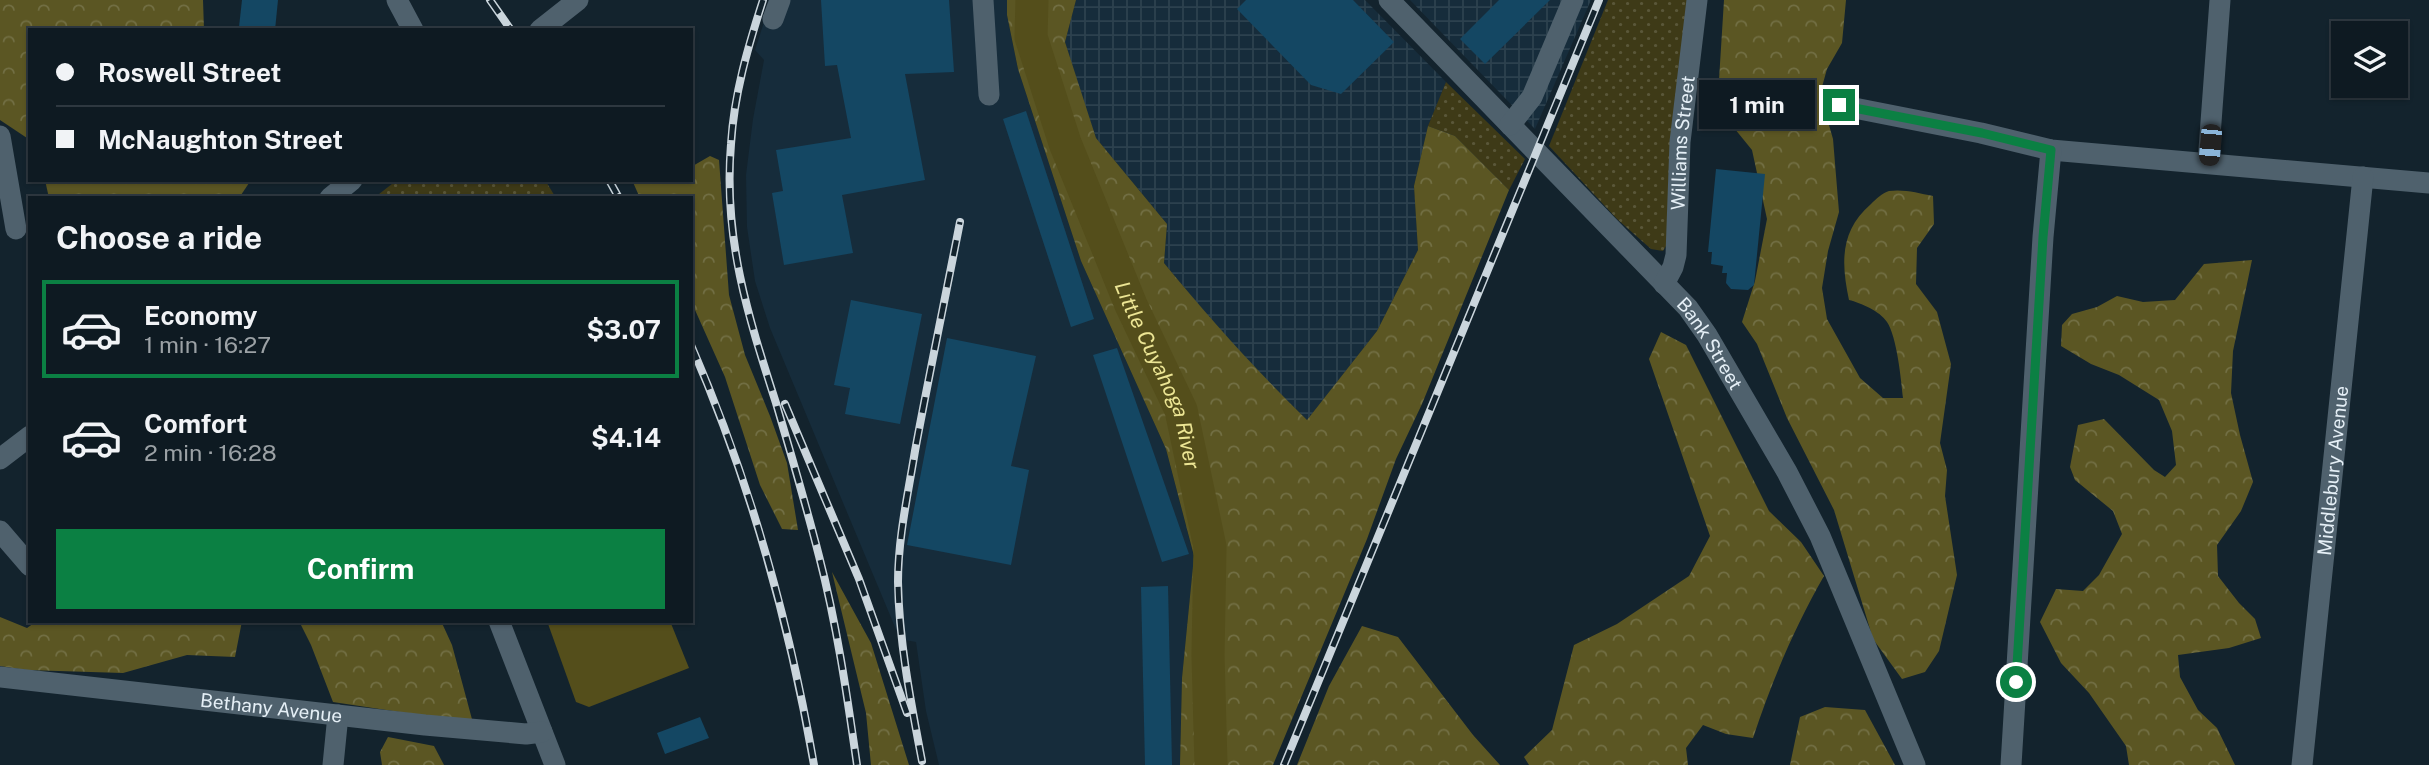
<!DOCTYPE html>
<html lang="en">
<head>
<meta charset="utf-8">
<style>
  body { margin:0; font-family:"Public Sans",sans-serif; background:#1c272f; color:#f1f3f6; height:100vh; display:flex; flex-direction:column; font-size:26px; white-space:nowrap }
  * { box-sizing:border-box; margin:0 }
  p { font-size:23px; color:#9ba1a5 }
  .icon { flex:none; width:38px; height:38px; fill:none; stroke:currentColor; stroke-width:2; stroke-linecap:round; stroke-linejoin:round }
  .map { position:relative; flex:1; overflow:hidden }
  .sheet { position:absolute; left:28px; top:196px; width:665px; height:427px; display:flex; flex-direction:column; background:#0e1a22; border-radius:0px; box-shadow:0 2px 5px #0004,0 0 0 2px #2e3840 }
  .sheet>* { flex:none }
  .top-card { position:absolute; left:28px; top:28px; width:665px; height:154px; border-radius:0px; box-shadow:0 2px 5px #0004,0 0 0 2px #2e3840; display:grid; align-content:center; height:154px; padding:0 28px; background:#0e1a22 }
  .controls { position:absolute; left:2331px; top:21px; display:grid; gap:14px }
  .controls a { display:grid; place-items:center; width:77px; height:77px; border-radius:0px; background:#0e1a22; box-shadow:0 2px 5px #0004,0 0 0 2px #2e3840; font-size:35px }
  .end { position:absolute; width:32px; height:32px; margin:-16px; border:9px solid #0b8043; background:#fff; box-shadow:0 0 0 4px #fff }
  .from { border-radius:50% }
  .bubble { position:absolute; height:49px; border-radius:0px; background:#0e1a22; box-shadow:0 2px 5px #0004,0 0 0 2px #2e3840; font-size:23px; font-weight:700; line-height:49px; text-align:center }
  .car { position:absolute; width:21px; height:42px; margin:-21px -10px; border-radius:9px; box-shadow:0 0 5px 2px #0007; background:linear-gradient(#222 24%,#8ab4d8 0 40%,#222 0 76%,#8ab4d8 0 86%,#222 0) }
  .top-card b { display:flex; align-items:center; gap:24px; height:66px; font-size:26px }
  .top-card b+b { border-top:2px solid #2e3840 }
  .top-card i { width:18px; height:18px; background:#f1f3f6 }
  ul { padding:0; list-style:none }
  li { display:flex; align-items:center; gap:21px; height:98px; margin:0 14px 10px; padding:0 14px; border:4px solid transparent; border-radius:0px }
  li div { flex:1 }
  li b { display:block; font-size:26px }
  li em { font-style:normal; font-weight:700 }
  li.on { border-color:#0b8043 }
  li>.icon { width:63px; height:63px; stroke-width:1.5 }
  h2 { padding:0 28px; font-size:32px; line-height:84px }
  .primary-button { display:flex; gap:14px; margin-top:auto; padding:14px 28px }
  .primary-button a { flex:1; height:80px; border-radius:0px; background:#0b8043; color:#fff; font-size:28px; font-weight:700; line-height:80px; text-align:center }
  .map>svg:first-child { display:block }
  .built { fill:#162c3b }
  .industrial { fill:url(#industrial-grid) }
  .grass { fill:url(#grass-dots) }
  .forest { fill:url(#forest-crowns) }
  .water { fill:#544e1b }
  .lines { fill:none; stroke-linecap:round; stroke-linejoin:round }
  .river { stroke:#544e1b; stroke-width:33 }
  .building { fill:#144763 }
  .minor { stroke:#4f616d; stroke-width:21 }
  .rail-casing { stroke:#cad5dc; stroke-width:8 }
  .rail { stroke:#13232d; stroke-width:5; stroke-dasharray:16; stroke-linecap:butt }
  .route { stroke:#0b8043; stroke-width:9 }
  .labels { text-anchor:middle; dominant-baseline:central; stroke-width:6; stroke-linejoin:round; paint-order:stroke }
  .street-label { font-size:19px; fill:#e5eff6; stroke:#13232d }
  .water-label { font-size:21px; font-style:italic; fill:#ece594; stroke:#13232d }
</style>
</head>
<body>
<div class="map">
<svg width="2429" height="765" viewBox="0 0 2429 765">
  <defs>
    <pattern id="industrial-grid" width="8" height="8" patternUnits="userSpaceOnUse" patternTransform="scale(1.75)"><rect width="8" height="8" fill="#162c3b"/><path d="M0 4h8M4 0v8" fill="none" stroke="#2c414e"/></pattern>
    <pattern id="grass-dots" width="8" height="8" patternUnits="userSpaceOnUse" patternTransform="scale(1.75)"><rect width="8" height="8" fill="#3e3a17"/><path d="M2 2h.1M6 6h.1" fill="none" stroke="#5a5739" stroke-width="1.8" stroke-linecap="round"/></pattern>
    <pattern id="forest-crowns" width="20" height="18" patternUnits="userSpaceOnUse" patternTransform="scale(1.75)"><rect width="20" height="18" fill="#5b5623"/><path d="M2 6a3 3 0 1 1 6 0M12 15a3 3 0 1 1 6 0" fill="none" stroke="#726f44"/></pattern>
  </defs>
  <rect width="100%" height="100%" fill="#13232d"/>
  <polygon class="built" points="771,0 1007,0 1007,15 1018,69 1081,261 1166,449 1194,557 1182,678 1180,765 939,765 926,711 916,642 900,639 770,328 755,281 747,227 746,175 753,119 764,60 755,50"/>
  <g class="industrial">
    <polygon points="1076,0 1365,0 1446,82 1428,126 1414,186 1418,250 1377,331 1307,420 1260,374 1207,315 1164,263 1167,224 1096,138 1079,88 1065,42"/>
    <polygon points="1410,0 1591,0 1535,129"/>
  </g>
  <g class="grass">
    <polygon points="1608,0 1692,0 1669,241 1663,251 1651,249 1617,219 1549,146"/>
    <polygon points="1446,82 1525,159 1509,190 1455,136 1428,126"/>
    <polygon points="397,180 545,180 556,198 374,198"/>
  </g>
  <g class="forest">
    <polygon points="0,0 203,0 204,30 30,30 30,140 0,120"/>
    <path d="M 1007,0 L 1076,0 L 1065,42 L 1096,138 L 1167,224 L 1164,263 C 1209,318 1256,370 1307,420 L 1377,331 L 1418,250 L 1414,186 L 1428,126 L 1455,136 L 1509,190 L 1422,404 L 1396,459 L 1367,539 L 1273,765 L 1180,765 L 1182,678 L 1194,556 L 1166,449 L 1081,261 L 1018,69 L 1007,15 Z"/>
    <path d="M 1724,0 L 1846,0 L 1842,43 L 1827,69 L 1820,94 L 1833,139 L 1839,212 L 1828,251 L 1822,288 L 1827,319 L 1860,378 L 1883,398 L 1903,398 C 1901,379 1897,337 1887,322 C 1880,311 1861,303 1849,300 C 1841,262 1840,231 1871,204 C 1876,199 1882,193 1889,191 C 1904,189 1918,193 1933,196 L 1934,224 L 1917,248 L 1916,284 L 1937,312 L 1951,364 L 1940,443 L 1947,470 L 1945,496 L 1957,575 L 1939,651 L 1925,672 L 1902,679 L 1873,639 L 1834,510 L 1787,418 L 1757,344 L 1742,322 L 1755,281 L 1767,219 L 1752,150 L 1726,118 L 1718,96 Z"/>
    <polygon points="710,156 719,160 729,295 745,355 770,416 787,463 798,530 782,529 760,485 725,377 691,301 691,198 640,198 632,180 691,180 691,167"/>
    <polygon points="45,180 251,180 239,198 49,198"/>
    <polygon points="2252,260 2233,351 2231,393 2240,435 2253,482 2241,511 2217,545 2218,576 2239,603 2255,619 2261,638 2229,648 2178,655 2180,677 2198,710 2217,728 2235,765 2129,765 2126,746 2089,693 2061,663 2040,622 2056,589 2083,591 2099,575 2122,534 2113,511 2075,480 2070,467 2078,425 2104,419 2154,470 2165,477 2176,465 2172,431 2159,400 2119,375 2091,364 2061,346 2062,325 2072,314 2097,307 2117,296 2143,302 2175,300 2204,264"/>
    <path d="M 1661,332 L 1686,345 L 1769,511 L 1801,542 L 1824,576 C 1794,628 1772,681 1753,738 L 1726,734 L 1703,725 L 1686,748 L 1688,765 L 1529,765 L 1524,757 L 1552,730 L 1574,645 L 1617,624 L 1689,576 L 1710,536 L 1649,359 Z"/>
    <polygon points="832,572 871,643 909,765 871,765 866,713"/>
    <polygon points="0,617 27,628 37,621 242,621 235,657 187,655 123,673 26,670 0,666"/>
    <polygon points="299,621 441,621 452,645 473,723 333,702 311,645"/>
    <polygon points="1362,626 1398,637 1473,735 1500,765 1297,765 1329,686"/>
    <polygon points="1825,707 1865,710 1895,765 1790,765 1800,717"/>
    <polygon points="388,737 434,746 444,765 382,765 380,752"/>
  </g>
  <polygon class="water" points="547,621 670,621 689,668 589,707 576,702"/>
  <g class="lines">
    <path class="river" id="s1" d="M 1032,0 L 1031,37 L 1065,143 L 1131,305 L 1181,410 L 1210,547 L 1208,655 L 1211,765"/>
  </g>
  <g class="building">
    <polygon points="242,0 278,0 275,30 239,27"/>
    <polygon points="821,0 949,0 954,72 905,74 925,180 842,195 853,253 784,265 772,193 783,191 776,150 851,138 837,65 825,66"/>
    <polygon points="1246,0 1353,0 1394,42 1341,94 1311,85 1237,9"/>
    <polygon points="1499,0 1550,0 1485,64 1460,39"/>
    <polygon points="1026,111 1094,319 1071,327 1003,119"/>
    <polygon points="1716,169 1765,174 1754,285 1748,290 1731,289 1726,283 1727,273 1722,273 1723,266 1711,264 1712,252 1708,252"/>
    <polygon points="851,300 922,314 900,424 845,414 850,388 834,385"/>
    <polygon points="947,338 1036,356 1011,466 1029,470 1011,565 907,545"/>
    <polygon points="1117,348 1189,554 1162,562 1093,355"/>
    <polygon points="1168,586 1172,765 1145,765 1141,587"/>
    <polygon points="700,717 709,738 665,754 657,733"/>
  </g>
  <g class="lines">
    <g class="minor">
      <polyline points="397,0 413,30"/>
      <polyline points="983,0 989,95"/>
      <path id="s2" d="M 1389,0 L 1688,308 L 1707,335 L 1787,472 L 1820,536 L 1915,765"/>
      <polyline points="773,19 780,0"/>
      <polyline points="540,30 578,0"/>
      <polyline points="1839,105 1981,133 2051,150 2429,183"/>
      <polyline points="1510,125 1532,97 1573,0"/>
      <polyline points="0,136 16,229"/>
      <polyline points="2208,163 2220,0"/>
      <polyline points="330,198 352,180"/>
      <path id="s3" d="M 1664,284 L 1673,267 L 1676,255 L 1680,142 L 1697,0"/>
      <polyline points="0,459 30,436"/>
      <polyline points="0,531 30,566"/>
      <polyline points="499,621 555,765"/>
      <path id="s4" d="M 0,677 L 425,725 L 526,734 L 542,732"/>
      <polyline points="333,765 338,715"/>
      <polyline points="2011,765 2043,237 2051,150"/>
      <path id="s5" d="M 2302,765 L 2363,177"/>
    </g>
    <defs>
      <g id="rail">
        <polyline points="490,0 511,30"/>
        <path d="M 763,0 C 748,47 734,94 731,144 C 723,238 748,316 776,403 C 791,454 806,505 819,556 C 837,625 847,695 857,765"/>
        <polyline points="609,180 619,198"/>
        <path d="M 691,345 C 750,481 789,620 814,765"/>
        <polyline points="785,404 859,579 907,713"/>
        <path d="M 922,761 C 911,703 899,642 898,582 C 898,538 908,494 915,451 C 929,375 945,299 960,222"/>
        <polyline points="1284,765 1599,0"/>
      </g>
    </defs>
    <use href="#rail" class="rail-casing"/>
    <use href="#rail" class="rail"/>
  </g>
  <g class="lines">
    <polyline class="route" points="1839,105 1982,133 2051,150 2043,237 2016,682"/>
  </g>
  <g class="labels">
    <g class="street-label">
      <text stroke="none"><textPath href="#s3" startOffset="144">Williams Street</textPath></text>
      <text stroke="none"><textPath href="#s2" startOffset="471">Bank Street</textPath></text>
      <text stroke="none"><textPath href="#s5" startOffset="296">Middlebury Avenue</textPath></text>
      <text stroke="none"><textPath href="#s4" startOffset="273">Bethany Avenue</textPath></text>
    </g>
    <g class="water-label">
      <text stroke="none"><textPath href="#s1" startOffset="399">Little Cuyahoga River</textPath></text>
    </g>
  </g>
</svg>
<div class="controls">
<a><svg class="icon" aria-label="layers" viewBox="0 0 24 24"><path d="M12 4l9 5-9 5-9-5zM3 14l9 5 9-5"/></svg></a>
</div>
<i class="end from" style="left:2016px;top:682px"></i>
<i class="end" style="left:1839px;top:105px"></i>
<div class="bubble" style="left:1699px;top:80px;width:116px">1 min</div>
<i class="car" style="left:2210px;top:145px;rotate:185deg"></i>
<div class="top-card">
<b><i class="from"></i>Roswell Street</b>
<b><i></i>McNaughton Street</b>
</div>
<section class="sheet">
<h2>Choose a ride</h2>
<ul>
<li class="on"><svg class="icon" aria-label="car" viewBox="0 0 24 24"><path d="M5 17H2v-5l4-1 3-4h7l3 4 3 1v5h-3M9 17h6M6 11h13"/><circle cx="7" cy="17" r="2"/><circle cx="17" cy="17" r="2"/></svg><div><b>Economy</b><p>1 min · 16:27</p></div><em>$3.07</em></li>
<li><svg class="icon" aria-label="car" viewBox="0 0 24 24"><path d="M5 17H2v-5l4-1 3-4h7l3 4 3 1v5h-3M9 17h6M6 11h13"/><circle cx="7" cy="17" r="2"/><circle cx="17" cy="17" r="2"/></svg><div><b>Comfort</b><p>2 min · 16:28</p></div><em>$4.14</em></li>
</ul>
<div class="primary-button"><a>Confirm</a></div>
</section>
</div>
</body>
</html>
